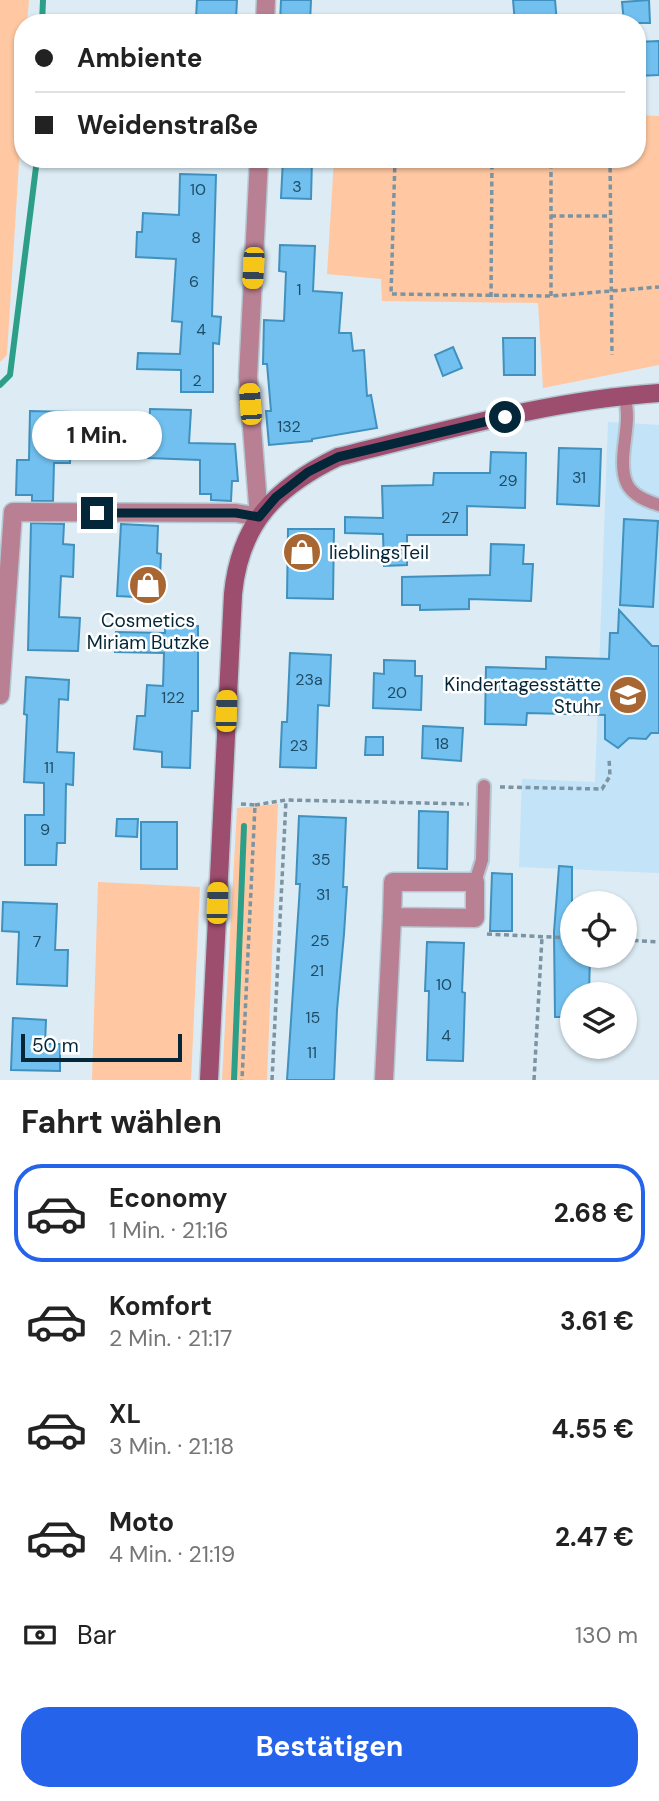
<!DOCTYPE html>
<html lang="de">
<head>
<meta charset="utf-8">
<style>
  body { margin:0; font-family:"DM Sans",sans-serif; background:#f6f6f6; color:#222; height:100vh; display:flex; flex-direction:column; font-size:26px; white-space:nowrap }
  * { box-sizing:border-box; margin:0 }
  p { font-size:23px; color:#767676 }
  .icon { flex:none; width:38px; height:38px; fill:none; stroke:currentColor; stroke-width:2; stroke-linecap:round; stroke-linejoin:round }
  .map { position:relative; height:1080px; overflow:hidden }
  .panel { display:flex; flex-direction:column; background:#fff; flex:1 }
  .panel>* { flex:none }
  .banner { position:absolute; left:14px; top:14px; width:632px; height:154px; border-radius:28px; box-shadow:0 2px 5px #0004; display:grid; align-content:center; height:154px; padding:0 21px; background:#fff }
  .fabs { position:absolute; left:560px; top:891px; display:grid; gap:14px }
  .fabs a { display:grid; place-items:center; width:77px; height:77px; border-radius:50%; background:#fff; box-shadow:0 2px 5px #0004; font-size:35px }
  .scale { position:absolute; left:21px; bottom:18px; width:161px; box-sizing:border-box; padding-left:7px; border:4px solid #032638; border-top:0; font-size:19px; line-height:24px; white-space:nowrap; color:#032638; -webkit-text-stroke:5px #fff; paint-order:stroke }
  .end { position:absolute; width:32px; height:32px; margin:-16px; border:9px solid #032638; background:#fff; box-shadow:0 0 0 4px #fff }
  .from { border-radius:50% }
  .bubble { position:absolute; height:49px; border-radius:24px; background:#fff; box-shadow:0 2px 5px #0004; font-size:23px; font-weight:700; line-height:49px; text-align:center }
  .car { position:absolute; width:21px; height:42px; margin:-21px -10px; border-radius:9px; box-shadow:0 0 5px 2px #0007; background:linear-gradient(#f5c518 24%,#345 0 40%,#f5c518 0 76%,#345 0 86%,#f5c518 0) }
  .banner b { display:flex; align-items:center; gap:24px; height:66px; font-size:26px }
  .banner b+b { border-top:2px solid #e0e0e0 }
  .banner i { width:18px; height:18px; background:#222 }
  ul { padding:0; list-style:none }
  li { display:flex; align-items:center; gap:21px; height:98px; margin:0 14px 10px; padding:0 7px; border:4px solid transparent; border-radius:28px }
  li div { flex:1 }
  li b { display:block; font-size:26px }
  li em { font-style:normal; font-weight:700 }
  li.on { border-color:#2563eb }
  li>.icon { width:63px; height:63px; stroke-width:1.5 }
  h2 { padding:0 21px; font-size:32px; line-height:84px }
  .pay { display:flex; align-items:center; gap:18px; height:77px; padding:0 21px; font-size:26px }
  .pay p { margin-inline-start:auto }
  .primary-button { display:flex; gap:14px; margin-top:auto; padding:14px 21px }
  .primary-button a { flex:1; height:80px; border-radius:28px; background:#2563eb; color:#fff; font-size:28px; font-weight:700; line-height:80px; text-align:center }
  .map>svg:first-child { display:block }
  .built { fill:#c2e3f8 }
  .green { fill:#ffc8a2 }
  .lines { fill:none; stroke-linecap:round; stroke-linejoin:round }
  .stream { stroke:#2d9f88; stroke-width:6 }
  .building { fill:#71c0ef; stroke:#4191be; stroke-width:2 }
  .service-casing { stroke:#b5c8d2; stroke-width:16 }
  .minor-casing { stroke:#b5c8d2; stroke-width:21 }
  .secondary-casing { stroke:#b5c8d2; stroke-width:21 }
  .path { stroke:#7c94a1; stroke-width:3.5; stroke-dasharray:5 3.5; stroke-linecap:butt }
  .service { stroke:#b98094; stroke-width:12 }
  .minor { stroke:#b98094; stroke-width:18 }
  .secondary { stroke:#9d4d6d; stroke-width:18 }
  .route { stroke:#032638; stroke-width:9 }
  .labels { text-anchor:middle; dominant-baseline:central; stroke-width:5; stroke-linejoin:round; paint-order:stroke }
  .number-label { font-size:16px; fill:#1e4c66 }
  .poi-label { font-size:19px; fill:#032638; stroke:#fff; text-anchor:start }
</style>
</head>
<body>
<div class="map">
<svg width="659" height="1080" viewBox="0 0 659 1080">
  <rect width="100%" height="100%" fill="#dcebf4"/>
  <polygon class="built" points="608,422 659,425 659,873 519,867 522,779 595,782"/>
  <g class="green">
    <polygon points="0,0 29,0 27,23 23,23 23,98 7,355 0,362"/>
    <polygon points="637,115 659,116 659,365 543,388 538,303 382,301 381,279 327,274 334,159 637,159"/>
    <polygon points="278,804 267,1080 222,1080 237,808"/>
    <polygon points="98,882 200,887 191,1080 92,1080"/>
  </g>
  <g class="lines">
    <g class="stream">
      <polyline points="42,23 43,0"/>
      <polyline points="0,385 10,375 37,159"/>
      <polyline points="234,1080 244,826"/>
    </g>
  </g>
  <g class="building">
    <polygon points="197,0 237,0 236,19 196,18"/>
    <polygon points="281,0 311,0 310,23 280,23"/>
    <polygon points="513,0 555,0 557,23 515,23"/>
    <polygon points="649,0 650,23 624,23 622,2"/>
    <polygon points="659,41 659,75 637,76 637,42"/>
    <polygon points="283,159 312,159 311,199 281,198"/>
    <polygon points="180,174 216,175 212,316 221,317 219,344 213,343 213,392 181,392 181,370 137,369 138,353 180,354 182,322 172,321 176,259 136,257 137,232 142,232 143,213 179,215"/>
    <polygon points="280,245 315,246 313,291 342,293 339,333 351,333 353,351 364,350 367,396 371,395 377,428 312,439 312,441 269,445 266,411 271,411 267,364 263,364 264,320 284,321 286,272 279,271"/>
    <polygon points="503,338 535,338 535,375 504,375"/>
    <polygon points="453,347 462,368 443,376 435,355"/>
    <polygon points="150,409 191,410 189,443 235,444 238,481 232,481 231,501 211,500 211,494 200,494 200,460 148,458"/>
    <polygon points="30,411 71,412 70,463 54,463 53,501 32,501 32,495 16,495 17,460 29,460"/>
    <polygon points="559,448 601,449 599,506 557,504"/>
    <polygon points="491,452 526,453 525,508 467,506 467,535 407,535 407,565 384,566 383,534 345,533 345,517 383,518 382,486 433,485 434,473 490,473"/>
    <polygon points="624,519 658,521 653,607 620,605"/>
    <polygon points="31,523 64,524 63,544 74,545 73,577 61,576 59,617 80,618 78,651 28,650"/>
    <polygon points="121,524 158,526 157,553 161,554 160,577 156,577 155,598 117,596"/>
    <polygon points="288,529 334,529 333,599 287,598"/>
    <polygon points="491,544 524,545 523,564 533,564 531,601 469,599 469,609 420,610 420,605 402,605 402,577 490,575"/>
    <polygon points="619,610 652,646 659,646 659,733 651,733 646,739 629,738 618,748 605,739 605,715 527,713 526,725 485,724 486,667 546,669 546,657 609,659 610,633 618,633"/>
    <polygon points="165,625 198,626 198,711 192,711 190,768 162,767 162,752 134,749 137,716 145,716 147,685 163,686 164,653 115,652 116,632 165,633"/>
    <polygon points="290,653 331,655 329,706 318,705 316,768 280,767 282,722 287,722"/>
    <polygon points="384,660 415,661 415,676 422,676 421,710 373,708 374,673 384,674"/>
    <polygon points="26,677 69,680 68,700 59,699 57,752 74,753 73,785 66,784 65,843 57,843 56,865 25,865 25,815 44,815 44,783 24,782 27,715 24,714"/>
    <polygon points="423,726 463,728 461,761 422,758"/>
    <polygon points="366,737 383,737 383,755 365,755"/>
    <polygon points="419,811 448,812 447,869 418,868"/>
    <polygon points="299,816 346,818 343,887 347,887 344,934 337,1010 334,1079 332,1080 287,1080 299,901 300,884 296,884"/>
    <polygon points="117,819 138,819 137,837 116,836"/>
    <rect x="141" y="822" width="36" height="47"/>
    <polygon points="559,866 572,867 572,956 590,956 589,994 572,994 572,1017 555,1017 554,932"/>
    <polygon points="492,873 512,874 512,931 490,931"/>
    <polygon points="3,902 57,904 55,950 68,950 67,986 17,984 19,932 2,931"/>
    <polygon points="427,942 464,943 462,992 465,993 463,1061 427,1060 429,991 425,991"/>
    <polygon points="13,1018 46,1020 45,1044 60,1044 60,1071 11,1070"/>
  </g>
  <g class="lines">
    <defs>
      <g id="service">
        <path d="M 625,395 C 626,402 627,410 627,417 C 627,437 618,465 627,484 C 633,496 647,501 659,505"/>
        <polyline points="475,882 482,860 484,786"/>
      </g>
      <g id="minor">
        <polyline points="265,23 266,0"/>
        <polyline points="0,695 13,512 236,513 259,517 248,377 259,159"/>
        <polygon points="393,882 475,882 475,918 392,917"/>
        <polyline points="384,1080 392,917"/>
      </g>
      <path id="secondary" d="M 209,1080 L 233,594 C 240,523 276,487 338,457 C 444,431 550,400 659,393"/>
    </defs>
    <use href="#service" class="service-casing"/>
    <use href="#minor" class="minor-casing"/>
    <use href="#secondary" class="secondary-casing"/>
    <g class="path">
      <polyline points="395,159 391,294 551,296 659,287"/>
      <polyline points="610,159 612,355"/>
      <polyline points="551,216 608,216"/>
      <polyline points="551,296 551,159"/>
      <polyline points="491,297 492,159"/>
      <polyline points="500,787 602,789 610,776 609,758"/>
      <polyline points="241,804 255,805 242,1080"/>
      <polyline points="255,805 286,800 469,804"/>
      <polyline points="487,934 572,938"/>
      <polyline points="625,940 659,942"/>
      <polyline points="272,1080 286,800"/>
      <polyline points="534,1080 542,937"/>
    </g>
    <use href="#service" class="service"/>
    <use href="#minor" class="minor"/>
    <use href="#secondary" class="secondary"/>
  </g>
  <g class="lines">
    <polyline class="route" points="97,513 236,513 259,517 276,497 308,472 338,457 505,417"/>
  </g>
  <defs>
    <symbol id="shop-disc" viewBox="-11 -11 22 22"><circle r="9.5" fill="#a86632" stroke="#fff"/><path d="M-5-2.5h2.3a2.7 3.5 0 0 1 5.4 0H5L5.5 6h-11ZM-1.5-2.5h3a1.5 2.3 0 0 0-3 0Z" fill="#fff"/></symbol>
    <symbol id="school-disc" viewBox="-11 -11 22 22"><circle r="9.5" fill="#a86632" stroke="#fff"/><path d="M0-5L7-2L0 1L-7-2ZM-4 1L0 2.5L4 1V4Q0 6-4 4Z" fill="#fff"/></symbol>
  </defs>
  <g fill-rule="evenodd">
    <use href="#shop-disc" x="280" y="530" width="44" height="44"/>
    <use href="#shop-disc" x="126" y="563" width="44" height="44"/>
    <use href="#school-disc" x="606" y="673" width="44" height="44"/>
  </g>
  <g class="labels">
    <g class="number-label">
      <text x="297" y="186">3</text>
      <text x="198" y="189">10</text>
      <text x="196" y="237">8</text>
      <text x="194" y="281">6</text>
      <text x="299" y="289">1</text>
      <text x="201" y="329">4</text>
      <text x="197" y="380">2</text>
      <text x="289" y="426">132</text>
      <text x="579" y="477">31</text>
      <text x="508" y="480">29</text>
      <text x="450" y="517">27</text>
      <text x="309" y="679">23a</text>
      <text x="397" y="692">20</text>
      <text x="173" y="697">122</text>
      <text x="442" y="743">18</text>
      <text x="299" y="745">23</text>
      <text x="49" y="767">11</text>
      <text x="45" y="829">9</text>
      <text x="321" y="859">35</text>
      <text x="323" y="894">31</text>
      <text x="320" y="940">25</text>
      <text x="37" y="941">7</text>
      <text x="317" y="970">21</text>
      <text x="444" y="984">10</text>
      <text x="313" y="1017">15</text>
      <text x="446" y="1035">4</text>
      <text x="312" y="1052">11</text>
    </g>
    <g class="poi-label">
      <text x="329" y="552">lieblingsTeil</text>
      <text x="148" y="620" text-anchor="middle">Cosmetics<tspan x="148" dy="22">Miriam Butzke</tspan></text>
      <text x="601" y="684" text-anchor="end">Kindertagesstätte<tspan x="601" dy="22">Stuhr</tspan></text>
    </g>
  </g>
</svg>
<div class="fabs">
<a><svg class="icon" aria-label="locate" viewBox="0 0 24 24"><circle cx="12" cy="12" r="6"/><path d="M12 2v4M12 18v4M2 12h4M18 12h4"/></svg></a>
<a><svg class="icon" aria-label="layers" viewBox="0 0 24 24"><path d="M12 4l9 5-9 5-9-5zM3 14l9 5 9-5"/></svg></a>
</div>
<div class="scale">50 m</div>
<i class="end from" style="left:505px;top:417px"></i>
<i class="end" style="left:97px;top:513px"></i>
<div class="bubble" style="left:32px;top:411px;width:130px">1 Min.</div>
<i class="car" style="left:253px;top:268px;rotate:183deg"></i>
<i class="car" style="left:250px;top:404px;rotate:356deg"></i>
<i class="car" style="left:226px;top:711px;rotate:2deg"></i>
<i class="car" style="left:217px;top:903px;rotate:2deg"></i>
<div class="banner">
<b><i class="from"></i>Ambiente</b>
<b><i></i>Weidenstraße</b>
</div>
</div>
<section class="panel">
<h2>Fahrt wählen</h2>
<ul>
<li class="on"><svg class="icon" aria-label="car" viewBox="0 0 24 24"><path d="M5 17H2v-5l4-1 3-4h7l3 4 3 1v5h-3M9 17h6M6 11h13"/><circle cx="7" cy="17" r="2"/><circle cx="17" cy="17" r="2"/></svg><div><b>Economy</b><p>1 Min. · 21:16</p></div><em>2.68 €</em></li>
<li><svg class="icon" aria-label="car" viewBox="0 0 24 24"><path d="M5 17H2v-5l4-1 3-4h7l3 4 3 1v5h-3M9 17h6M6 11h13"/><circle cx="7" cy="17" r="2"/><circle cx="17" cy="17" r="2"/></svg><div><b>Komfort</b><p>2 Min. · 21:17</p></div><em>3.61 €</em></li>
<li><svg class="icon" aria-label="car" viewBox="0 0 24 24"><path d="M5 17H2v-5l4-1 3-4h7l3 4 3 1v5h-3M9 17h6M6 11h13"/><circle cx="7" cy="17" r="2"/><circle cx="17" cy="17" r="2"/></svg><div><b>XL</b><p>3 Min. · 21:18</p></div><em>4.55 €</em></li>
<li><svg class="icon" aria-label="car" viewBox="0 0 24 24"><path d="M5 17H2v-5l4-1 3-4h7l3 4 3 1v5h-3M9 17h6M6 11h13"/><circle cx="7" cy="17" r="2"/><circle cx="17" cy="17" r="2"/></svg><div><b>Moto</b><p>4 Min. · 21:19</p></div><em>2.47 €</em></li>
</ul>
<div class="pay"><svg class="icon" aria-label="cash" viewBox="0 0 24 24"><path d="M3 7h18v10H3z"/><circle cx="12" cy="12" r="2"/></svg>Bar<p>130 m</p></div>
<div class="primary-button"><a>Bestätigen</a></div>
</section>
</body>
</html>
